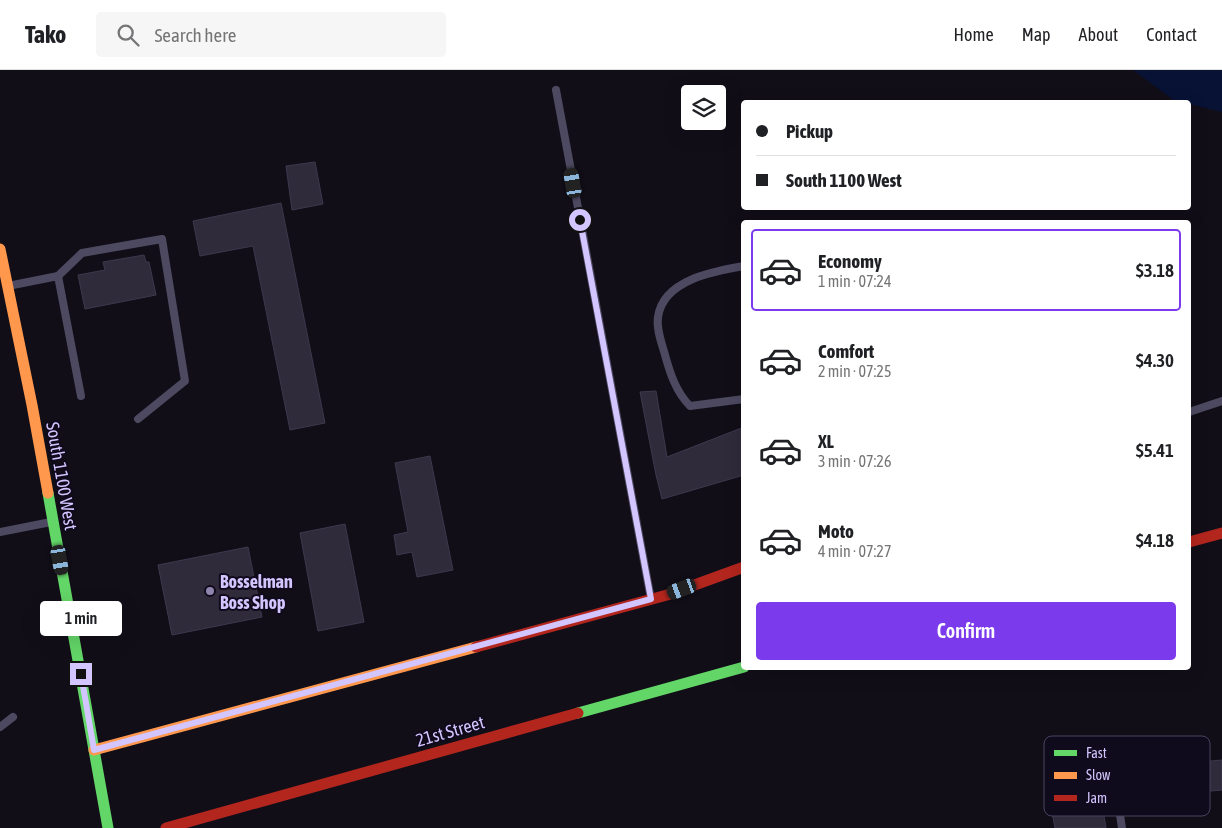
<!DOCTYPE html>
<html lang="en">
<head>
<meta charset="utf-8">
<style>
  body { margin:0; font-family:"Asap Condensed",sans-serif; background:#f6f6f6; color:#202124; height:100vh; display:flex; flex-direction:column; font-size:19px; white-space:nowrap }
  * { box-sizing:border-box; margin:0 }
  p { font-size:16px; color:#757577 }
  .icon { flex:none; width:28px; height:28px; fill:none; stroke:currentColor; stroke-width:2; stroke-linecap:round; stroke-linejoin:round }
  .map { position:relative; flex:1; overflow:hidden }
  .side { position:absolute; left:741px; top:150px; width:450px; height:450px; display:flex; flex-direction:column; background:#fff; border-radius:5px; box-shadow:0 5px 20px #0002 }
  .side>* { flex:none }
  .guide { position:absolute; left:741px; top:30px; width:450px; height:110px; border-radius:5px; box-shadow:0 5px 20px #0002; display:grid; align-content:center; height:110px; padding:0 15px; background:#fff }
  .controls { position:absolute; left:681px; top:15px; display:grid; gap:10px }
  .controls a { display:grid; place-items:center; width:45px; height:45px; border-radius:5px; background:#fff; box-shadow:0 5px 20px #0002; font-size:25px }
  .end { position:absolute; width:22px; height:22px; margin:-11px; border:6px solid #d3c5ff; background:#111; box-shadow:0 0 0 2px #111 }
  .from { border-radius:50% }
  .bubble { position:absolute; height:35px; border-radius:5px; background:#fff; box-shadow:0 5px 20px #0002; font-size:16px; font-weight:600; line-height:35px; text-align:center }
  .car { position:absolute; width:15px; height:30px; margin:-15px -8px; border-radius:6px; box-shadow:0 0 4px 1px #0007; background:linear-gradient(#222 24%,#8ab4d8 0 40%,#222 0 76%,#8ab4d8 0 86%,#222 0) }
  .guide b { display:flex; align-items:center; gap:18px; height:48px; font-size:19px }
  .guide b+b { border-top:1px solid #e0e0e0 }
  .guide i { width:12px; height:12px; background:#202124 }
  ul { padding:9px 0 0; list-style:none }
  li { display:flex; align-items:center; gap:15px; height:82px; margin:0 10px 8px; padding:0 5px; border:2px solid transparent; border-radius:5px }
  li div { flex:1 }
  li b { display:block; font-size:19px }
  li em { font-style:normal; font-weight:600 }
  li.selected { border-color:#7c3aed }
  li>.icon { width:45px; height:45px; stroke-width:1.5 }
  .action { display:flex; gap:10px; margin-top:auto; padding:10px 15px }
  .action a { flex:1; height:58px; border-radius:5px; background:#7c3aed; color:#fff; font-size:20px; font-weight:600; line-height:58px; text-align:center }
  header { display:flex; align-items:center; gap:30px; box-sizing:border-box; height:70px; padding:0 25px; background:#fff; border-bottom:1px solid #e0e0e0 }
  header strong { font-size:24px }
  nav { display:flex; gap:28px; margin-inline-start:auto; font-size:18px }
  .search { width:350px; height:45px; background:#f6f6f6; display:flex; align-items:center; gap:12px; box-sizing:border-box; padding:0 18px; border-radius:5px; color:#757577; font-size:19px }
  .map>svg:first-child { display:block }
  .water { fill:#081235 }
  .building { fill:#2f2b3b; stroke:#3e384d }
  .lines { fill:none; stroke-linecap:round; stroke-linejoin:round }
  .lane { stroke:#4d4961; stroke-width:8 }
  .fast { stroke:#63d668; stroke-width:11 }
  .slow { stroke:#ff974d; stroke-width:11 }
  .jam { stroke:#b3261e; stroke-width:11 }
  .route { stroke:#d3c5ff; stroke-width:6 }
  .poi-dot { fill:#8f85ae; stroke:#0f0a1c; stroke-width:2 }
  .labels { text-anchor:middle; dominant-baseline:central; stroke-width:4; stroke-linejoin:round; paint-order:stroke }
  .street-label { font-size:18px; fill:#d3c5ff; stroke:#0f0a1c }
  .poi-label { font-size:18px; font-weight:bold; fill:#d3c5ff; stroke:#0f0a1c; text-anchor:start }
  .key { fill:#0f0a1c; stroke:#4a4260; stroke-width:1 }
  .key-label { font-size:14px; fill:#d3c5ff }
</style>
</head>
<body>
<header>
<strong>Tako</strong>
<div class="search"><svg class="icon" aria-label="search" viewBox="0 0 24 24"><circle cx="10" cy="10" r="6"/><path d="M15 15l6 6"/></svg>Search here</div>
<nav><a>Home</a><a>Map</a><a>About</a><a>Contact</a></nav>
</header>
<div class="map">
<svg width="1222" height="758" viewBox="0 0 1222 758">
  <rect width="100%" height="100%" fill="#110e18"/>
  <polygon class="water" points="1133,0 1222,0 1222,42 1189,34 1189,32 1175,31"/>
  <g class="building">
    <polygon points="315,92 323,134 292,140 286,96"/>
    <polygon points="281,133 325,353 290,360 253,176 200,186 193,151"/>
    <polygon points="144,185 146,192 149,192 156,225 85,239 78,205 105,200 103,192"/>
    <polygon points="656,321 667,387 744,357 744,405 662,429 656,405 640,322"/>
    <polygon points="430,386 453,500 417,507 412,482 397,485 394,465 408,462 395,393"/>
    <polygon points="345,454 364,552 318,561 300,463"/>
    <polygon points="248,477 262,547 172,565 158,495"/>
    <polygon points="1222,690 1222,720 1119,729 1115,700"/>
    <polygon points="1102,734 1106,758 1055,758 1052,742"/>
  </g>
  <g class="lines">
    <g class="lane">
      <polyline points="556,20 651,529"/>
      <path d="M 744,196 C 714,201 663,210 658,247 C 656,259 662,274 665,285 C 670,303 676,322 690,336 L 744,329"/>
      <polyline points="58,206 82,183 162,169 185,311 138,349"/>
      <polyline points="8,216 58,206 81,326"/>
      <polyline points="1189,342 1222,331"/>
      <polyline points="0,462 51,452"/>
      <polyline points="0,657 13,647"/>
      <polyline points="1120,745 1122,758"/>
    </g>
    <g class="fast">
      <polyline points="48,423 108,758"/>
      <polyline points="578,643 744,597"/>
    </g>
    <g class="slow">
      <polyline points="0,179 32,335 48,423"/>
      <polyline points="94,680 476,577"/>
    </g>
    <g class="jam">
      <polyline points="1189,472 1222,463"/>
      <polyline points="476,577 667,525 744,497"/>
      <polyline points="166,758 578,643"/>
    </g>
  </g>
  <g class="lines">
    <polyline class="route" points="81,604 94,680 651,529 580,150"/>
  </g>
  <circle class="poi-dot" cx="210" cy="521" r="5"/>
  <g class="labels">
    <g class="street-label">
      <text transform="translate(62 406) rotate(80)">South 1100 West</text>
      <text transform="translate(450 661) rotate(-16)">21st Street</text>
    </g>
    <g class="poi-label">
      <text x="220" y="511">Bosselman<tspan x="220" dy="21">Boss Shop</tspan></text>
    </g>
  </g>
  <rect x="1044" y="666" width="166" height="80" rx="8" class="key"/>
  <rect x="1054" y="680" width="23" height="6" fill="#63d668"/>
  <rect x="1054" y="702" width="23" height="7" fill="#ff974d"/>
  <rect x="1054" y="725" width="23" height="6" fill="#b3261e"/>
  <g class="key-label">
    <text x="1086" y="688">Fast</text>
    <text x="1086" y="710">Slow</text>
    <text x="1086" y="733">Jam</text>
  </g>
</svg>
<div class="controls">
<a><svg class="icon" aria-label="layers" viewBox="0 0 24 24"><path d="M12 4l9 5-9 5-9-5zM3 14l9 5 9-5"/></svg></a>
</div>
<i class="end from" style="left:580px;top:150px"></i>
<i class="end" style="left:81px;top:604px"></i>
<div class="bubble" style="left:40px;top:531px;width:82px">1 min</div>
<i class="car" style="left:573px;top:113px;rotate:350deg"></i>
<i class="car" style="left:60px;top:490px;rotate:170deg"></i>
<i class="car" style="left:682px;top:519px;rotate:250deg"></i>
<div class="guide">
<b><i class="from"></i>Pickup</b>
<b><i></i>South 1100 West</b>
</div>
<section class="side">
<ul>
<li class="selected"><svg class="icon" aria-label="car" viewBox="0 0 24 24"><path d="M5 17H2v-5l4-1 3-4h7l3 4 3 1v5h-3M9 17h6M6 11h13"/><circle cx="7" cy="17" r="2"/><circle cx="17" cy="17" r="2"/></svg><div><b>Economy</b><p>1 min · 07:24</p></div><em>$3.18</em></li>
<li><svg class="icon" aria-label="car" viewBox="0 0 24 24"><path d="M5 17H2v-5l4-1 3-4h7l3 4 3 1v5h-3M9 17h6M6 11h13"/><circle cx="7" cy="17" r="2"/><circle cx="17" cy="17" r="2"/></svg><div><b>Comfort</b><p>2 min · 07:25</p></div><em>$4.30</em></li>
<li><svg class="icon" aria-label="car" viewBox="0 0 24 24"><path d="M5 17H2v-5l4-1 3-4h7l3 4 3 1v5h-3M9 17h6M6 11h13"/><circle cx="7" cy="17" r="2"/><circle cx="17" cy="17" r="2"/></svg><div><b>XL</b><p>3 min · 07:26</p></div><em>$5.41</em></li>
<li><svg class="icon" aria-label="car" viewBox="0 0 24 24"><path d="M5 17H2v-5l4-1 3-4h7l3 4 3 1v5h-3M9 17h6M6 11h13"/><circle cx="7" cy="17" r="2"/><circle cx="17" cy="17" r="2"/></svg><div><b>Moto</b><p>4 min · 07:27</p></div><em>$4.18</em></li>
</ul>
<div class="action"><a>Confirm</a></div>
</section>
</div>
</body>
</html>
